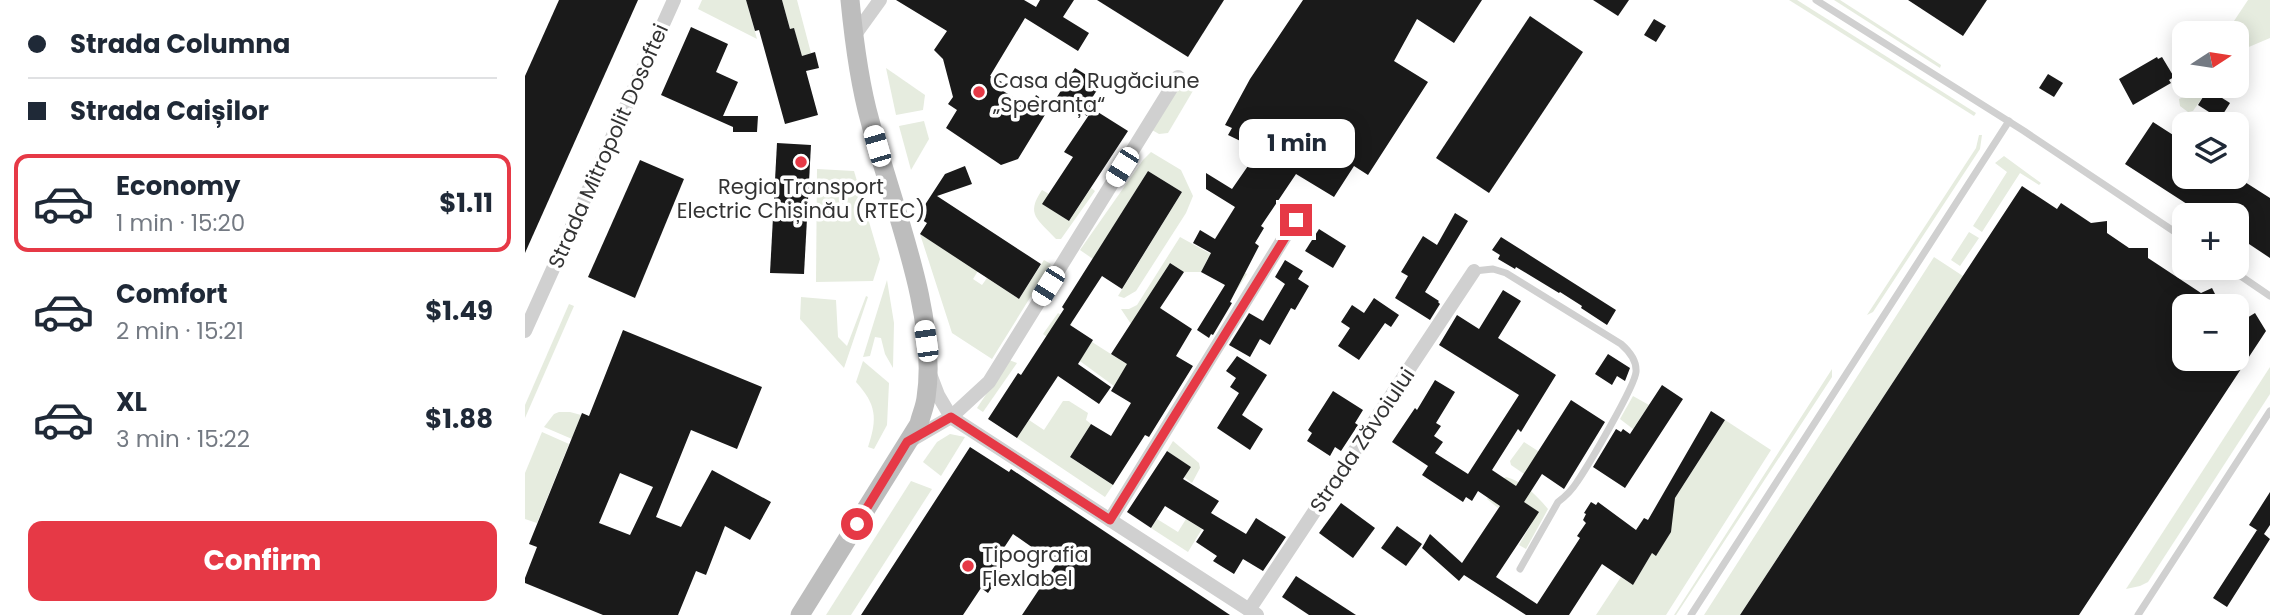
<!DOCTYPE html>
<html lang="en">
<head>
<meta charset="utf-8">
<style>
  body { margin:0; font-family:Poppins,sans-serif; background:#f6f6f7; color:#1f2937; height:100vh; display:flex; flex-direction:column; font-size:26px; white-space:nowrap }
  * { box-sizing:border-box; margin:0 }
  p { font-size:23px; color:#747a83 }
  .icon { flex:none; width:38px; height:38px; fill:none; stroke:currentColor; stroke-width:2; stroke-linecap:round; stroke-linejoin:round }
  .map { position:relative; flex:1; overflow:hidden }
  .sheet { display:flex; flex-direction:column; background:#fff; width:525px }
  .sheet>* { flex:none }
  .top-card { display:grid; align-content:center; height:154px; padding:0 28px; background:#fff }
  .needle { width:46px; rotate:78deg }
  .fabs { position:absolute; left:1647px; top:21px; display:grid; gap:14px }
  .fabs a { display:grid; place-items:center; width:77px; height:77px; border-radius:14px; background:#fff; box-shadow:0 4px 18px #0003; font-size:35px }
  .end { position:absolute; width:32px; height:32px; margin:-16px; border:9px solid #e63946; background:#fff; box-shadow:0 0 0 4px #fff }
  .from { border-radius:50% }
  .bubble { position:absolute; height:49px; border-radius:14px; background:#fff; box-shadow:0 4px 18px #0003; font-size:23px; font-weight:700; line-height:49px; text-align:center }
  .car { position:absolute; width:21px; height:42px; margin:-21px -10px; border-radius:9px; box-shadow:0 0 5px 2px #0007; background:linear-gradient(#fff 24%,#345 0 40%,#fff 0 76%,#345 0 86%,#fff 0) }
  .top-card b { display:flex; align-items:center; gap:24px; height:66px; font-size:26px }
  .top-card b+b { border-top:2px solid #e0e1e3 }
  .top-card i { width:18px; height:18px; background:#1f2937 }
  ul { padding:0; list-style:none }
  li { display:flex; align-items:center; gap:21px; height:98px; margin:0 14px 10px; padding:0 14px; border:4px solid transparent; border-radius:14px }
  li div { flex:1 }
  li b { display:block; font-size:26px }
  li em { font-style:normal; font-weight:700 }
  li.current { border-color:#e63946 }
  li>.icon { width:63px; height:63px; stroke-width:1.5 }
  .cta { display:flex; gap:14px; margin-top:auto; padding:14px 28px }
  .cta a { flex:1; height:80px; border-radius:14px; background:#e63946; color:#fff; font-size:28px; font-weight:700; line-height:80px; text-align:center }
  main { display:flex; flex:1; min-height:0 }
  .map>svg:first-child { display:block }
  .green { fill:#e6ecdf }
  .building { fill:#1a1a1a; fill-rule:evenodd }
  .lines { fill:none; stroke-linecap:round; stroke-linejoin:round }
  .service { stroke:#d0d0d0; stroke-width:7 }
  .minor { stroke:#d0d0d0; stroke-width:14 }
  .secondary { stroke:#bdbdbd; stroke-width:19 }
  .route { stroke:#e63946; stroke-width:9 }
  .poi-dot { fill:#e63946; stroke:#fff; stroke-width:2.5 }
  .labels { text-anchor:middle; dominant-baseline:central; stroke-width:7; stroke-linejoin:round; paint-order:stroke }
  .poi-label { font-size:21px; fill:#333; stroke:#fff; text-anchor:start }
  .street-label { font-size:21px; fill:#333; stroke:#fff }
</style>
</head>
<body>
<main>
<section class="sheet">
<div class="top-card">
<b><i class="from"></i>Strada Columna</b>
<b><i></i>Strada Caișilor</b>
</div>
<ul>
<li class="current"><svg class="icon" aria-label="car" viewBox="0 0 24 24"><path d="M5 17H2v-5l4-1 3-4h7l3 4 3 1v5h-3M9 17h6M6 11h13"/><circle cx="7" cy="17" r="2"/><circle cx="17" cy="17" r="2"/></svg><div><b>Economy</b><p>1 min · 15:20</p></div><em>$1.11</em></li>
<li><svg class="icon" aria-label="car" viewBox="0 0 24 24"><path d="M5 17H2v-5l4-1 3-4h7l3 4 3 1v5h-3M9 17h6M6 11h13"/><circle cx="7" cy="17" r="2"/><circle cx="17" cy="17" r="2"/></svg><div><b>Comfort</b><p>2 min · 15:21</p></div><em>$1.49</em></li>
<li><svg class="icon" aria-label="car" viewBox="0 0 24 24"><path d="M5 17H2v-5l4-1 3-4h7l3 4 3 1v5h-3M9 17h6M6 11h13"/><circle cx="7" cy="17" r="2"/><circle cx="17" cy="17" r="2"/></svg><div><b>XL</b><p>3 min · 15:22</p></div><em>$1.88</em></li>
</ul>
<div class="cta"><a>Confirm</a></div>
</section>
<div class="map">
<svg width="1745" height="615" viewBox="0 0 1745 615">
  <rect width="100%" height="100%" fill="#fff"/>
  <g class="green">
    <polygon points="177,0 221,0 232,39 173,9"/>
    <polygon points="257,0 272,0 286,53 277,56 269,29 265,29"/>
    <polygon points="1264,0 1272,0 1451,113 1449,116"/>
    <polygon points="1309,0 1315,0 1416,65 1415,68"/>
    <polygon points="1723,0 1745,0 1745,38 1712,52 1712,33 1701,33"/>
    <polygon points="361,68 400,95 398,110 371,115"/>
    <polygon points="660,77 672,84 643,133 634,134 627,130"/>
    <polygon points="1680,87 1683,89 1668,111 1663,112 1655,106 1654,99"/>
    <polygon points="399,121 404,139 386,170 374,126"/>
    <polygon points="1454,135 1457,135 1455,149 1348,312 1342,315 1451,148"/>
    <polygon points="626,152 656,170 668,196 661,213 611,291 599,298 593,296 657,192 623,171 568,259 555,250 618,160"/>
    <polygon points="1479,156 1516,183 1514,185 1495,173 1457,232 1448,226 1482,172 1470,163"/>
    <polygon points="292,169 329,171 355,259 348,281 291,282"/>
    <path d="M 566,188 L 570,191 L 536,239 L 531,239 C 513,219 500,215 517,190 L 524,194 L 518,204 L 544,221 Z"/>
    <polygon points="1444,232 1454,238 1435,266 1426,260"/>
    <polygon points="395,234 453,271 448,279 457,285 462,278 494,299 519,260 526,264 467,359 427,333"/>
    <polygon points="655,237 722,274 711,291 683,258 676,272 659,272 645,263 606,324 596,309 604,309 612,305"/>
    <polygon points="1409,257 1438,276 1215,615 1179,615"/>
    <polygon points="362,280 369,323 368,368 360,354 356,338 350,337 345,356 338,357"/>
    <polygon points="341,296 343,297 319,368 275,319 276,297 311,300 313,337 322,346"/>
    <polygon points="44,304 49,306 0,418 0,405"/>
    <polygon points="636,307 637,309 589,386 518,334 533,313 547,322 546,325 559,354 567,342 600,363"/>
    <polygon points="484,360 492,363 458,412 452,408"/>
    <path d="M 338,361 L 364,383 L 362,425 L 349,449 L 343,447 C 353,418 351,404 331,382 Z"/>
    <polygon points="1745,367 1745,394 1623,582 1615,586 1601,589"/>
    <polygon points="1307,369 1307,377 1151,615 1149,615"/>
    <polygon points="1108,396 1124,405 1108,429 1095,419"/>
    <polygon points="538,401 544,401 563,413 561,420 566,424 545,457 588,485 580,497 492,438 504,420 519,430"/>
    <polygon points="34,412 45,412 56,415 47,439 19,427 29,414"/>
    <polygon points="1200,420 1246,450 1141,615 1071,615 1096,577 1108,585 1127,553 1150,498"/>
    <polygon points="17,432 44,444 12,523 0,519 0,473"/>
    <polygon points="425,434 440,437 416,476 398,462 412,442"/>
    <polygon points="648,441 674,463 675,468 667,483 659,477 666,467 642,451"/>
    <polygon points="999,442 1013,451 1011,482 986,465 985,461"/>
    <path d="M 981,477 C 998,481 1012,496 1023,509 L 1001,549 L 994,545 L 1013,512 L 965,499 L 975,506 L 973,508 L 962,499 L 973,482 Z"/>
    <polygon points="386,481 407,489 326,615 301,615"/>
    <polygon points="632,519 653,532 661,519 677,529 663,552 626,528"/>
  </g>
  <g class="building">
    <polygon points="34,0 113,0 0,253 0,76"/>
    <polygon points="221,0 257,0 265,29 269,28 277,56 290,52 294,68 281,71 293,115 260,124 234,30 230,31"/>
    <polygon points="371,0 499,0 511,7 515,0 549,0 538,17 564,33 553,51 500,18 465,76 477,82 473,88 505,107 511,95 526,105 493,159 476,165 421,128 432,110 423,104 428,97 418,59 409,50 422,31"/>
    <polygon points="572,0 699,0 663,57"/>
    <polygon points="778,0 957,0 929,43 892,19 869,61 903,82 843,175 829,166 809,197 771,174 736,226 739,228 730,243 734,246 705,302 707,303 688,335 686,334 684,338 672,330 700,285 676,272 686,253 668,243 675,230 690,239 710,207 681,189 681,173 707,189 734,150 703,135 707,128 700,125 725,79"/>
    <polygon points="1068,0 1104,0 1093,16"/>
    <polygon points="1383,0 1462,0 1438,36"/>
    <polygon points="1005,16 1058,52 964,193 911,158"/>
    <polygon points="1129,19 1141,26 1131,42 1119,35"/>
    <polygon points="166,27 203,44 191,72 213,82 198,116 233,116 232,132 208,132 208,127 136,95"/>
    <polygon points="1632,57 1633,59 1637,57 1649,77 1644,80 1646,83 1608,105 1594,79"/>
    <polygon points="550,68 576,84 565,101 570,104 562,116 532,97"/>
    <polygon points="1523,74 1538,83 1529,97 1514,88"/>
    <polygon points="1683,89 1705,103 1695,119 1673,105"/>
    <polygon points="568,109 603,131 544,221 517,204 548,157 539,152"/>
    <polygon points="1628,122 1659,142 1659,177 1712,177 1745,198 1745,258 1712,236 1712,215 1679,215 1600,164"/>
    <polygon points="252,143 286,145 279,274 245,273"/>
    <polygon points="115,160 159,179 110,298 63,277"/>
    <polygon points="440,166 447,184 412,196 516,264 494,299 395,234 402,223 392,217 420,174"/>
    <polygon points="623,171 657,192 597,289 577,276 545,325 568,340 553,364 586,387 574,404 533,376 492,438 463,419 493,373 496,375 539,309 537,307"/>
    <polygon points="1497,186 1532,209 1536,203 1566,223 1582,221 1582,233 1604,248 1623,248 1623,258 1676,293 1687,288 1696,306 1659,306 1659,359 1712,359 1712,324 1730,313 1741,331 1554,615 1215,615"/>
    <polygon points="930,213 943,221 900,292 914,301 913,302 915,304 905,320 870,298 883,276 876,272 898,236 912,245"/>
    <polygon points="794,229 821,246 808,268 780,251"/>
    <polygon points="976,237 1091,310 1082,325 1056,308 1057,306 1035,292 1034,293 991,267 990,269 973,259 975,255 967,250"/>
    <polygon points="760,260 778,271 773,279 784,286 770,310 766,308 745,345 735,339 725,357 704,345 724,313 738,321 760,284 750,277"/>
    <polygon points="645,263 659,272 635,308 667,329 651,356 668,366 624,437 620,435 588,485 545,457 566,424 586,436 606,403 586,391 602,364 586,354"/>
    <polygon points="978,290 996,301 973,338 1031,375 996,432 993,429 967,470 991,486 1046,400 1080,422 1039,489 1017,474 999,502 1014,512 971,577 1012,604 1055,538 1052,536 1061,523 1058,520 1061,514 1059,513 1066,502 1071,505 1073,502 1111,530 1119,518 1123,520 1186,411 1200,420 1150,498 1146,532 1131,556 1127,553 1108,585 1077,564 1044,615 1001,615 939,575 934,581 897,548 905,534 937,563 975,506 953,491 947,501 941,497 938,502 897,475 903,466 867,442 890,408 892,410 910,380 930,392 911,423 916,426 909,436 918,442 910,453 943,474 994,395 914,345 932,315 954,329"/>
    <polygon points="849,298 874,315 866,327 860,323 834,360 813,346 825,328 816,322 827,305 839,313"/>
    <path d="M 98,330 L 237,387 L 212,449 L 166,430 L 131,517 L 156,527 L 187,470 L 246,502 L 225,540 L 200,526 L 181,575 L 171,571 L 153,615 L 78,615 L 0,583 L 0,578 L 12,547 L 4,544 L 57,413 L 64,416 ZM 95,473 L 128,487 L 105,535 L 74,523 Z"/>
    <polygon points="1083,354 1105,368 1100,381 1092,376 1087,385 1070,374"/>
    <polygon points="712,356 742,375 717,415 738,429 725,450 692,428 714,393 705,387 711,378 701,371"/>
    <polygon points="1137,385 1158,399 1100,488 1068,467 1091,429 1096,432 1098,429 1105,434"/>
    <polygon points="808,391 838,410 830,423 833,425 816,451 810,447 805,456 782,441 787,433 783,430"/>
    <polygon points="445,447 484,472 486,469 705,615 497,615 531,564 488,534 469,563 479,569 463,593 456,588 438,615 336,615"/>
    <polygon points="642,451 666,467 658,479 694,501 686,513 721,534 731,518 761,537 738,571 718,559 709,574 688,561 692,556 671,542 679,530 640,506 626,528 602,512"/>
    <polygon points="1745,492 1745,525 1739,534 1745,539 1702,607 1688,598 1732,530 1735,532 1724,525"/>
    <polygon points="816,503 850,528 828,558 794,533"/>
    <polygon points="872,526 897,544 881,566 856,548"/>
    <polygon points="771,576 831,615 784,615 757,597"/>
  </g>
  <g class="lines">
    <g class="service">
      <polyline points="1291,0 1499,131 1659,238"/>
      <polyline points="1704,268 1745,296"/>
      <path d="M 949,271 L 968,269 L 981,273 L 1096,344 C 1104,351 1112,360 1111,372 C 1110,386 1063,466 1052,482 C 1047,490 1041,496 1033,502 L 995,569"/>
      <polyline points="1166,615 1484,121"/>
      <polyline points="1613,615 1745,411"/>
    </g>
    <g class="minor">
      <polyline points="329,36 355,0"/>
      <polyline points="0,331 149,0"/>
      <polyline points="405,374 413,395 426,417 732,615"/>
      <polyline points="383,442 426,417 464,382 653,77"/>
      <polyline points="585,520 770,220"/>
      <polyline points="724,610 949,271"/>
    </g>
    <path class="secondary" d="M 275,615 L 394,424 C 396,415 400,407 401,398 C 414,315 366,202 345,121 C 334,82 329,41 325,0"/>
  </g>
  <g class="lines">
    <polyline class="route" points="332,524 382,442 426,417 585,520 771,220"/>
  </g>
  <g class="poi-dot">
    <circle cx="454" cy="92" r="7"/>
    <circle cx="276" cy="162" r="7"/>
    <circle cx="443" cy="566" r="7"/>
  </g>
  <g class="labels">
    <g class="poi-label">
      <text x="468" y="80">Casa de Rugăciune<tspan x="468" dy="24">„Speranța“</tspan></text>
      <text x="276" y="186" text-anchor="middle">Regia Transport<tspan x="276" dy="24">Electric Chișinău (RTEC)</tspan></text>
      <text x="457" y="554">Tipografia<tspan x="457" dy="24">Flexlabel</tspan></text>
    </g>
    <g class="street-label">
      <text transform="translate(83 146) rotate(-66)">Strada Mitropolit Dosoftei</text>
      <text transform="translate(837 440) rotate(-56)">Strada Zăvoiului</text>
    </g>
  </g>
</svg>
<div class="fabs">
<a><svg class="needle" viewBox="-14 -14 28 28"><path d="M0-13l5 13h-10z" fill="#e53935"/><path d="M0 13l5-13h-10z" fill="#747a83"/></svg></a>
<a><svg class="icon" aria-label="layers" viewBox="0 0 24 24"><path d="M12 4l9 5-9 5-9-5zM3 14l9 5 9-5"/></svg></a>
<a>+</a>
<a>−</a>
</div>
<i class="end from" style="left:332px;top:524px"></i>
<i class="end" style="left:771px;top:220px"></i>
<div class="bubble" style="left:714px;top:119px;width:116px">1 min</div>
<i class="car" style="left:352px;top:146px;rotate:344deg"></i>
<i class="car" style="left:597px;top:167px;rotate:212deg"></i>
<i class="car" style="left:523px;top:286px;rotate:212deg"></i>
<i class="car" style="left:401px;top:341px;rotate:352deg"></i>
</div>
</main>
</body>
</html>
